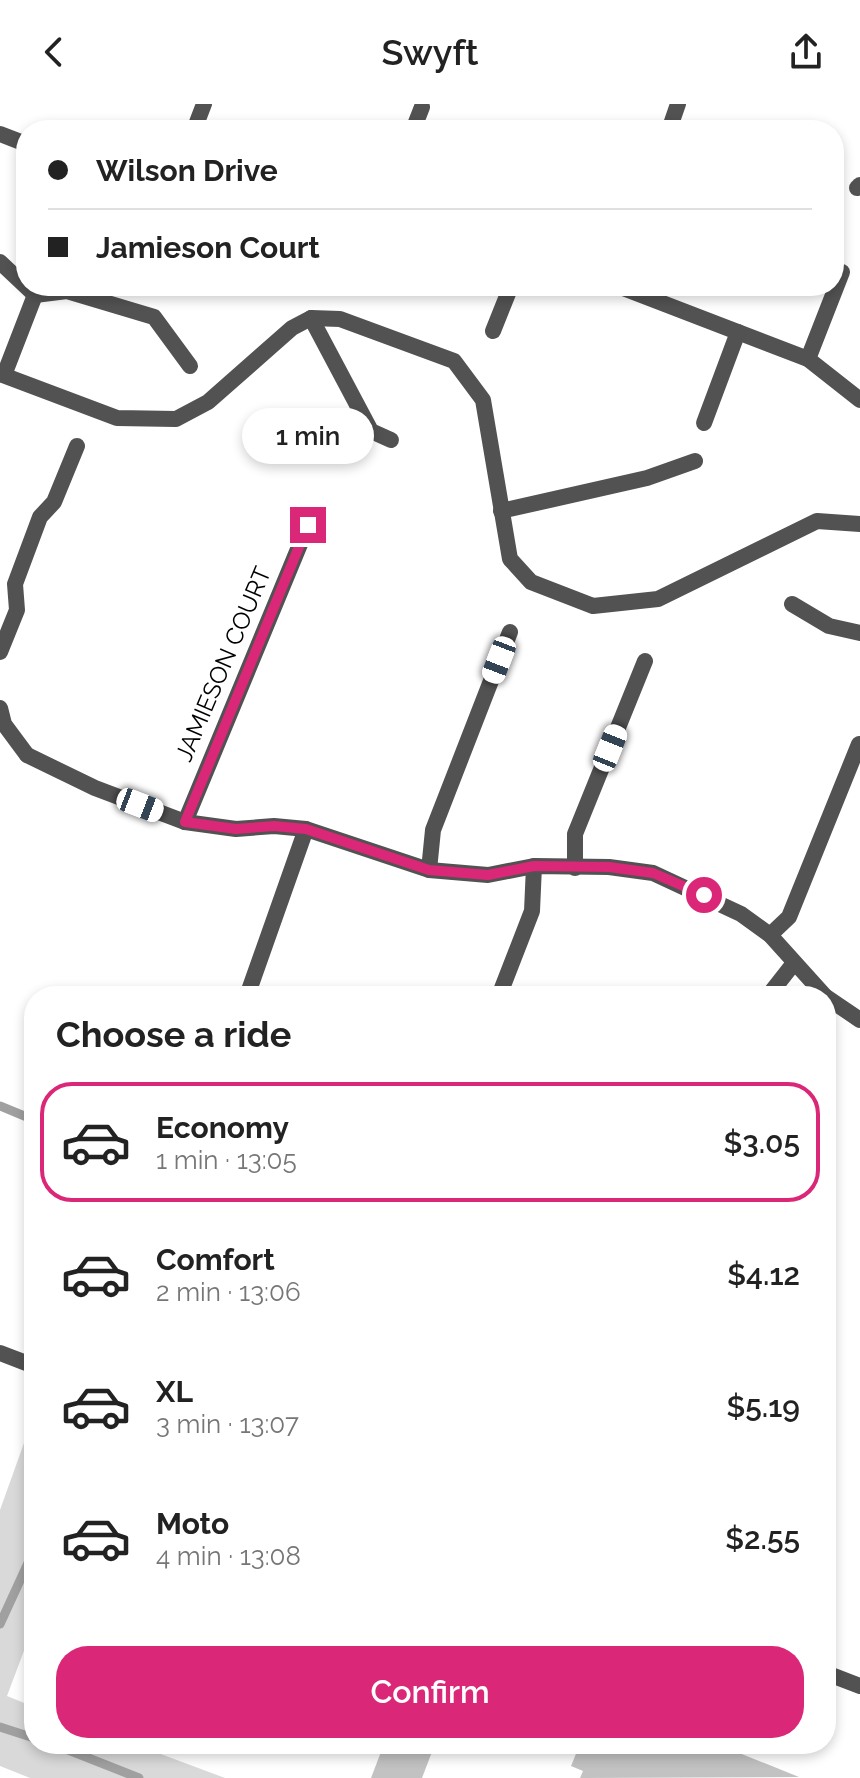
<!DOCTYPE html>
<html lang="en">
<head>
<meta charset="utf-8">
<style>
  body { margin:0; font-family:Raleway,sans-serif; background:#f6f6f6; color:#222; height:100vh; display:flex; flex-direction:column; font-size:30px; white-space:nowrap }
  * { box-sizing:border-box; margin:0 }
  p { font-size:26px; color:#767676 }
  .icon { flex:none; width:44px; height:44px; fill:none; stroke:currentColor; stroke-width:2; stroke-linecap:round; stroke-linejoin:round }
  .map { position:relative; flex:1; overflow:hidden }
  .sheet { position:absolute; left:24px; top:882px; width:812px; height:768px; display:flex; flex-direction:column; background:#fff; border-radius:32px; box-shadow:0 4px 12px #0003 }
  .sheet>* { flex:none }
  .guide { position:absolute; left:16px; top:16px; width:828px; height:176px; border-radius:32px; box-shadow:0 4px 12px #0003; display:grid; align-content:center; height:176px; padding:0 32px; background:#fff }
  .end { position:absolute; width:36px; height:36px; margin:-18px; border:10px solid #db2777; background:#fff; box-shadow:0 0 0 4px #fff }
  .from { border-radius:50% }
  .bubble { position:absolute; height:56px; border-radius:28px; background:#fff; box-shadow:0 4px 12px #0003; font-size:26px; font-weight:600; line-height:56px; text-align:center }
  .car { position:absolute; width:24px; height:48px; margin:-24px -12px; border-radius:10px; box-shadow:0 0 6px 2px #0007; background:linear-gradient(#fff 24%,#345 0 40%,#fff 0 76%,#345 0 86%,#fff 0) }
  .guide b { display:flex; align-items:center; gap:28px; height:76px; font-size:30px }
  .guide b+b { border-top:2px solid #e0e0e0 }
  .guide i { width:20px; height:20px; background:#222 }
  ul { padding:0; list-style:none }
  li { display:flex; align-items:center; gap:24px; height:120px; margin:0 16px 12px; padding:0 16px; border:4px solid transparent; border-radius:32px }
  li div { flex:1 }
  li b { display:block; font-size:30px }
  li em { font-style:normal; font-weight:600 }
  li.active { border-color:#db2777 }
  li>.icon { width:72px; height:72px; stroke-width:1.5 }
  h2 { padding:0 32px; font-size:36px; line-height:96px }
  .button { display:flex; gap:16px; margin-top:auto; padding:16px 32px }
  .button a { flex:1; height:92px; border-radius:32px; background:#db2777; color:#fff; font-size:32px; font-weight:600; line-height:92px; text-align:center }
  header { display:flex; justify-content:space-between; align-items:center; height:104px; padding:0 32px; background:#fff; font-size:36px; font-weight:600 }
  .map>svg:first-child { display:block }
  .green { fill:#d9d9d9 }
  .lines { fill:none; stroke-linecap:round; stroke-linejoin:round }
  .stream { stroke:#a0a0a0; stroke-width:9 }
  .building { fill:#c2c2c2 }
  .lane { stroke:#525252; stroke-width:16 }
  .street { stroke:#525252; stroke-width:16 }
  .route { stroke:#db2777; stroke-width:10 }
  .labels { text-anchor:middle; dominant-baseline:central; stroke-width:8; stroke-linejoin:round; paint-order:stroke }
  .street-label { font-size:24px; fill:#000; stroke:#fff }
</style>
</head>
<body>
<header><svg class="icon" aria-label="back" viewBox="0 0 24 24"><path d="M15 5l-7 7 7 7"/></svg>Swyft<svg class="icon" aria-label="share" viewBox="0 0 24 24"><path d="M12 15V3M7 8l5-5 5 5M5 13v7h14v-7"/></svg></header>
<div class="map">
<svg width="860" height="1674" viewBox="0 0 860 1674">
  <rect width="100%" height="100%" fill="#fff"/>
  <polygon class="green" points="34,1311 34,1520 7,1592 34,1603 34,1640 134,1640 225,1674 30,1674 0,1662 0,1406"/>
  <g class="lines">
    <g class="stream">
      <polyline points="0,1002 34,1016"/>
      <polyline points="0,1520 34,1446"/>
      <polyline points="0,1623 34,1634"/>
      <polyline points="53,1640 139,1674"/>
    </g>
  </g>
  <g class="building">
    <polygon points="384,1640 435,1640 422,1674 371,1674"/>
    <polygon points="580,1640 717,1640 799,1673 580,1674 583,1667 571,1662"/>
  </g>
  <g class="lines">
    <g class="lane">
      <polyline points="194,26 204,0"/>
      <polyline points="413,26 422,3"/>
      <polyline points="669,26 678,0"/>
      <polyline points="0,30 26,40"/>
      <polyline points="857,84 860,81"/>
      <polyline points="0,158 35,191 67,187 154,213 190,262"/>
      <polyline points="618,182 808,255 860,296"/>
      <polyline points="311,214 371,327 391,336"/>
      <polyline points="493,227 511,182"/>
      <polyline points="808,255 842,168"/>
      <polyline points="0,270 117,314 176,315 208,298 292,224 311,214 340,215 454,257 483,296 510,455 531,478 593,502 658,495 817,417 860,420"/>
      <polyline points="4,271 35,191"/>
      <polyline points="704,319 738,228"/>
      <polyline points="501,407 647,374 695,357"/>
      <polyline points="792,500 829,522 860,529"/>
      <polyline points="0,548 17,506 15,480 40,413 54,398 77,342"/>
      <polyline points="0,604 4,620 27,651"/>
      <polyline points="185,718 308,421"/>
      <polyline points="575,764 575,730 645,557"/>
      <polyline points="429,766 433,726 510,528"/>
      <polyline points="770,831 789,813 859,640"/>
      <polyline points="247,892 306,725"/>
      <polyline points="499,892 532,807 534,762"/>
      <polyline points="768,892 794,859"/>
    </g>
    <g class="street">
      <polyline points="27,651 95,684 185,718 236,725 274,722 306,725 429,766 488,771 534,762 609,763 653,769 741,810 770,831 825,892"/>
      <polyline points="826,893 860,916"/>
      <polyline points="0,1249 34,1262"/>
      <polyline points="826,1569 860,1582"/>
    </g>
  </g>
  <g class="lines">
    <polyline class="route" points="308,421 185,718 236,725 274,722 306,725 429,766 488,771 534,762 609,763 653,769 704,791"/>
  </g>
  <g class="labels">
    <g class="street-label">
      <text transform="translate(223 560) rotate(-67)">JAMIESON COURT</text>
    </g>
  </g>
</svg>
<i class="end from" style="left:704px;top:791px"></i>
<i class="end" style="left:308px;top:421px"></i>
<div class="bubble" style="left:242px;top:304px;width:132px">1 min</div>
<i class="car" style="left:499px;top:556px;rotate:201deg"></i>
<i class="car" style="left:610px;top:644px;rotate:22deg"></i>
<i class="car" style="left:140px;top:701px;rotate:111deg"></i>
<div class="guide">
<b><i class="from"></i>Wilson Drive</b>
<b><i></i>Jamieson Court</b>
</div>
<section class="sheet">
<h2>Choose a ride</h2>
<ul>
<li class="active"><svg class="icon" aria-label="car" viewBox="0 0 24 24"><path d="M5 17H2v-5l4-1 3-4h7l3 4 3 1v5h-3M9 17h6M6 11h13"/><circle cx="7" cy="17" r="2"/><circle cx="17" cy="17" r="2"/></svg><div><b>Economy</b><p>1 min · 13:05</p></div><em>$3.05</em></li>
<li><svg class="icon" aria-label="car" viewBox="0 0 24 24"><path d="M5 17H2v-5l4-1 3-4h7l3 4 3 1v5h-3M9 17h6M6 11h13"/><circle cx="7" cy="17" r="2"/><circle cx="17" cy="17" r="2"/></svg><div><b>Comfort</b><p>2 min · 13:06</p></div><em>$4.12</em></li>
<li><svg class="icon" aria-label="car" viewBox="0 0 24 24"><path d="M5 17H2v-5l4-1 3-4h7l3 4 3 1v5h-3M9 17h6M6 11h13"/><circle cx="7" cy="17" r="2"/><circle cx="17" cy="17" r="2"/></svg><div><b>XL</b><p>3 min · 13:07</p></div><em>$5.19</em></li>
<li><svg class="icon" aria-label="car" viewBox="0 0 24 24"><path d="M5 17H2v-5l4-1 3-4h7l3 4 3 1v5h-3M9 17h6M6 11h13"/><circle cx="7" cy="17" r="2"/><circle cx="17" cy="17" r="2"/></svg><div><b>Moto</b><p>4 min · 13:08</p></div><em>$2.55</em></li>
</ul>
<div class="button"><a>Confirm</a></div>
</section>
</div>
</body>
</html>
